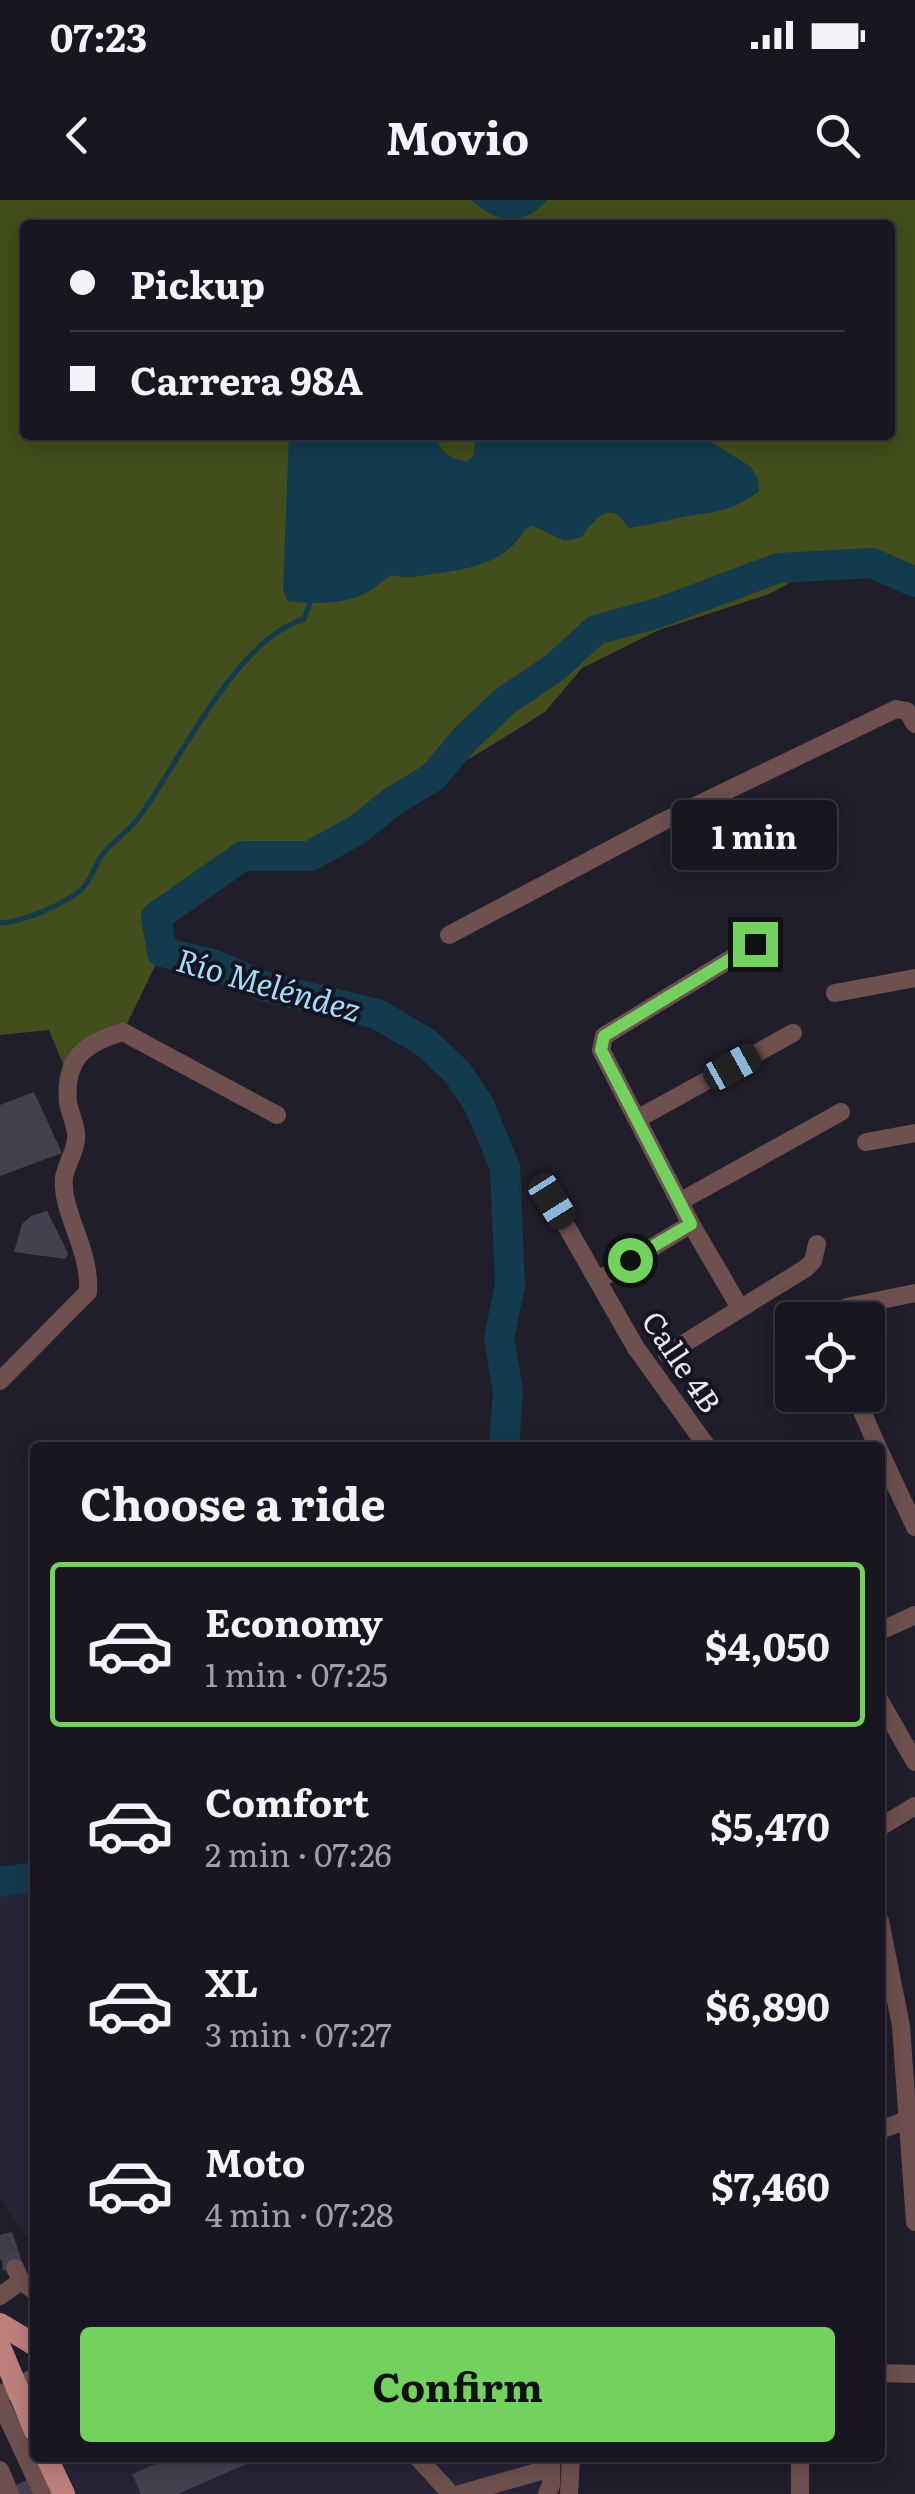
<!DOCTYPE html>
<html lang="en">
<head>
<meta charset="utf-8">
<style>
  body { margin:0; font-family:Literata,serif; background:#26232e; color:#f1f3f6; height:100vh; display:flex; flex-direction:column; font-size:38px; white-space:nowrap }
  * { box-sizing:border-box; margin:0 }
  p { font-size:32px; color:#9f9fa5 }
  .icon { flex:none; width:55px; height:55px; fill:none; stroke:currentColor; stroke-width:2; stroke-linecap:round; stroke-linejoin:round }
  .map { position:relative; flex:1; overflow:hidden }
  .details { position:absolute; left:30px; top:1242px; width:855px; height:1020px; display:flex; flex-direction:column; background:#191621; border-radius:10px; box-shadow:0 5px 25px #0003,0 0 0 2px #37353f }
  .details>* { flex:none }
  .hud { position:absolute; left:20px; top:20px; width:875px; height:220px; border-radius:10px; box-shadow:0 5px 25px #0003,0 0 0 2px #37353f; display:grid; align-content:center; height:220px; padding:0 50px; background:#191621 }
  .buttons { position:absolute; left:775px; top:1102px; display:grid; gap:20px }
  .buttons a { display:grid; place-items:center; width:110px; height:110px; border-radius:10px; background:#191621; box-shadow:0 5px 25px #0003,0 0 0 2px #37353f; font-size:50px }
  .end { position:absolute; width:45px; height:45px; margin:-22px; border:12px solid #72d25d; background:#111; box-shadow:0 0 0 5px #111 }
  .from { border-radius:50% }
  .bubble { position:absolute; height:70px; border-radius:10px; background:#191621; box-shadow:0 5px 25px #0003,0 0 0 2px #37353f; font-size:32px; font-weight:700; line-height:70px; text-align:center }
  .car { position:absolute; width:30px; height:60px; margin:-30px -15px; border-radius:12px; box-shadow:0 0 8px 2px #0007; background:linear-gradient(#222 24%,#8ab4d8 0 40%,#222 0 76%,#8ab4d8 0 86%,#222 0) }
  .hud b { display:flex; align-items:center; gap:35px; height:95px; font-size:38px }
  .hud b+b { border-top:2px solid #37353f }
  .hud i { width:25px; height:25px; background:#f1f3f6 }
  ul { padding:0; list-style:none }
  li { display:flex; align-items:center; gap:30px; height:165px; margin:0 20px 15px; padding:0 30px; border:5px solid transparent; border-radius:10px }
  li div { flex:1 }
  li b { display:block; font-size:38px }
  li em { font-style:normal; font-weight:700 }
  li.on { border-color:#72d25d }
  li>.icon { width:90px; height:90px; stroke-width:1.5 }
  h2 { padding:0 50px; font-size:45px; line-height:120px }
  .cta { display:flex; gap:20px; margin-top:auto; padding:20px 50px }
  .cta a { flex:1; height:115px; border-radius:10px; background:#72d25d; color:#111; font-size:40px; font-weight:700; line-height:115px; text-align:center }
  .status { display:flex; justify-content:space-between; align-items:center; height:70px; padding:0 50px; background:#191621; direction:ltr }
  .status svg { height:28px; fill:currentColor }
  header { display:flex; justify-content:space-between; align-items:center; height:130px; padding:0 50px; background:#191621; font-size:45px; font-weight:700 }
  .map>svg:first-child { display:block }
  .built { fill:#282337 }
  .green { fill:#424e1b; fill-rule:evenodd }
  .water { fill:#133b4d }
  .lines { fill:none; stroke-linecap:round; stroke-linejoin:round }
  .stream { stroke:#133b4d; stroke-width:5 }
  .river { stroke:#133b4d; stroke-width:30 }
  .building { fill:#434050 }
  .minor-tunnel { stroke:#3f3c49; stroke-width:18; stroke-dasharray:18 9; stroke-linecap:butt }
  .minor { stroke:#6e514f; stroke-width:18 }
  .major { stroke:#bd807d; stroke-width:22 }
  .route { stroke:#72d25d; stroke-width:12 }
  .labels { text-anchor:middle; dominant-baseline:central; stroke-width:8; stroke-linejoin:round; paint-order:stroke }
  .street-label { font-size:30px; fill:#e8e6f0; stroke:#171422 }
  .water-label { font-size:32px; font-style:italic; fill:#a3ddfb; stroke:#171422 }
</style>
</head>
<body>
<div class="status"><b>07:23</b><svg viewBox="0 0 49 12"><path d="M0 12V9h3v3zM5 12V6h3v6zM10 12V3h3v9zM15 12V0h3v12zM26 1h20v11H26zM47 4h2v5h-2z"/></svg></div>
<header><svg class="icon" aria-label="back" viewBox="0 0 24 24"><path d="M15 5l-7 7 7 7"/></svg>Movio<svg class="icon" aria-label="search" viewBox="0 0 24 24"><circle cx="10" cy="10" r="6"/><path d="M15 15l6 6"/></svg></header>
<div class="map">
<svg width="915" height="2294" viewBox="0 0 915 2294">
  <rect width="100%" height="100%" fill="#211e2c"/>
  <g class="built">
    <polygon points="35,1677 35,2049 0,1999 0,1682"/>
    <polygon points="56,2258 418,2258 425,2266 438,2258 571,2258 569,2294 64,2294"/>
  </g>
  <path class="green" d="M 0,0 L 915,0 L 915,382 L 872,363 L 799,366 L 788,384 L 769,394 L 659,430 L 582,468 L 545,512 L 471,558 L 439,570 L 357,630 L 310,656 L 242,656 L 156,717 L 162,752 L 123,832 L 95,840 L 68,876 L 49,830 L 0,835 ZM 25,25 L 890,25 L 890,235 L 25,235 Z"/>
  <g class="water">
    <path d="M 471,0 L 547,0 C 524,27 496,23 471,0 Z"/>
    <path d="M 289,235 L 434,235 C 442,251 448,260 467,261 L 474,256 L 475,235 L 700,235 L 751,267 L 758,279 L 759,291 C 728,316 705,311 669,320 C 656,323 644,326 630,328 C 625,325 623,319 618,315 C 604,305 588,327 582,337 L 565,341 L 533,326 L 525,329 C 506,364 468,369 433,374 C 418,376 407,379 392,375 C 383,380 374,389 364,394 C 341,405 312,404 287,401 L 283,390 Z"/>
  </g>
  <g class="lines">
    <path class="stream" d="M 0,723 C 22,722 58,707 77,693 C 90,684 94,667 102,655 C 113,641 129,631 140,616 C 180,561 235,440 304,419 L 310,403"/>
    <g class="river">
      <polyline points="504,1248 508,1191 499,1138 510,1085 505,967 479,905 458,873 425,842 377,814 263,786 213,764 162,752 156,717 243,656 310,656 357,630 392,602 433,577 466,538 505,501 554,468 596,430 658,413 778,368 872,363 915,382"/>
      <polyline points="0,1682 35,1677"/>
    </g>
  </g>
  <g class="building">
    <polygon points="34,892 62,953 0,976 0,905"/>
    <polygon points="47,1011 68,1053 66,1059 14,1052 22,1024 31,1016"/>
    <polygon points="12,2032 23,2065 3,2071 0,2035"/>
    <polygon points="170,2258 260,2258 178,2294 141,2294 132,2274"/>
    <polygon points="27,2280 34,2294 13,2294 11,2288"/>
  </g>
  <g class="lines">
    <polyline class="minor-tunnel" points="0,2040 15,2068"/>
    <g class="minor">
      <polyline points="449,735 662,622 896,509 907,511 915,524"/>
      <polyline points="835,793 915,778"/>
      <polyline points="639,918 793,833"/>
      <polyline points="866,942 915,933"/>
      <polyline points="552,1001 636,1148 708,1248"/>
      <polyline points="681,1001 841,912"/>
      <polyline points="600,1079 691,1024"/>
      <polyline points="740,1108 691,1024 601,850 604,836 755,744"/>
      <polyline points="835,1120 835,1115 847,1107 915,1093"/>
      <polyline points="667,1154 806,1068 813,1061 817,1044"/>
      <path d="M 0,1181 L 88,1092 C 91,1049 61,1013 64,978 C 66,963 78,949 76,933 C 75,923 70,913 68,903 C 64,859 84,843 123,832 L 277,915"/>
      <polyline points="855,1195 878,1248"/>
      <polyline points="880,1252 915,1327"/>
      <polyline points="880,1431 915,1415"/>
      <polyline points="880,1501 915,1562"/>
      <polyline points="880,1627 915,1606"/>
      <polyline points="880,1721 901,1826 915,2022"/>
      <polyline points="880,1930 907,1920"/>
      <polyline points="15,2068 21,2081 33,2090"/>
      <polyline points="0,2096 21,2081"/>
      <polyline points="880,2173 915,2174"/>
      <polyline points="5,2192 35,2177"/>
      <polyline points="0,2202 43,2294"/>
      <polyline points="418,2258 451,2294"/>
      <polyline points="0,2270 10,2294"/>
      <polyline points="460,2294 551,2268"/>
      <polyline points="547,2294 551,2285 551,2258"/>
      <polyline points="569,2294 571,2258"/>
      <polyline points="800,2294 800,2258"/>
    </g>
    <g class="major">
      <polyline points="0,2124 35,2145"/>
      <polyline points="0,2147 35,2231"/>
      <polyline points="47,2258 64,2294"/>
    </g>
  </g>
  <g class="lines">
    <polyline class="route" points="630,1060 691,1024 601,850 604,836 755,744"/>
  </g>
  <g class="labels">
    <g class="street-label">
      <text transform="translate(683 1161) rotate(56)">Calle 4B</text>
    </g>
    <g class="water-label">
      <text transform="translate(269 783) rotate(16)">Río Meléndez</text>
    </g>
  </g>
</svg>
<div class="buttons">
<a><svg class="icon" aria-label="locate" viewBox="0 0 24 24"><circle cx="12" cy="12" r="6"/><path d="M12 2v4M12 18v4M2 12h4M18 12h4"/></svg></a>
</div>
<i class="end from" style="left:630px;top:1060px"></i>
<i class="end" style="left:755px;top:744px"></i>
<div class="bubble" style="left:672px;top:600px;width:165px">1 min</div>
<i class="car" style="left:732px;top:867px;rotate:61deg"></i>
<i class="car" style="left:552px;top:1001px;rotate:148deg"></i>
<div class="hud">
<b><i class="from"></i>Pickup</b>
<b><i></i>Carrera 98A</b>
</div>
<section class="details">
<h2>Choose a ride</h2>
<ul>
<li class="on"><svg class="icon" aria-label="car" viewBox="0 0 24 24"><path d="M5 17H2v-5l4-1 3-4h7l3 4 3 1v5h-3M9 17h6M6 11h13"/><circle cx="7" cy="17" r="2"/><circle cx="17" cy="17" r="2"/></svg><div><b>Economy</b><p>1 min · 07:25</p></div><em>$4,050</em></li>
<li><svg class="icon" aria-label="car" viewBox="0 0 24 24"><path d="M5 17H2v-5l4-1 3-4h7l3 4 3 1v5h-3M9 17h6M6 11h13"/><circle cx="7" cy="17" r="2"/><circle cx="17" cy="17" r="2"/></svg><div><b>Comfort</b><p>2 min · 07:26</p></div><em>$5,470</em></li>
<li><svg class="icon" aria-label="car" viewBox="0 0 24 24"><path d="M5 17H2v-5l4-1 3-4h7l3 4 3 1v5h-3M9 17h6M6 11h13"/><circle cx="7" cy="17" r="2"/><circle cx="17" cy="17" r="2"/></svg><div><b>XL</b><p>3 min · 07:27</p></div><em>$6,890</em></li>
<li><svg class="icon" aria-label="car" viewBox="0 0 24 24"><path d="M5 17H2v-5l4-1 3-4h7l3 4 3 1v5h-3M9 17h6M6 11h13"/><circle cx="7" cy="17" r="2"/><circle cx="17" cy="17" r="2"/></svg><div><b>Moto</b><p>4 min · 07:28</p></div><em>$7,460</em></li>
</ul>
<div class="cta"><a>Confirm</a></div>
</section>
</div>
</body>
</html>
